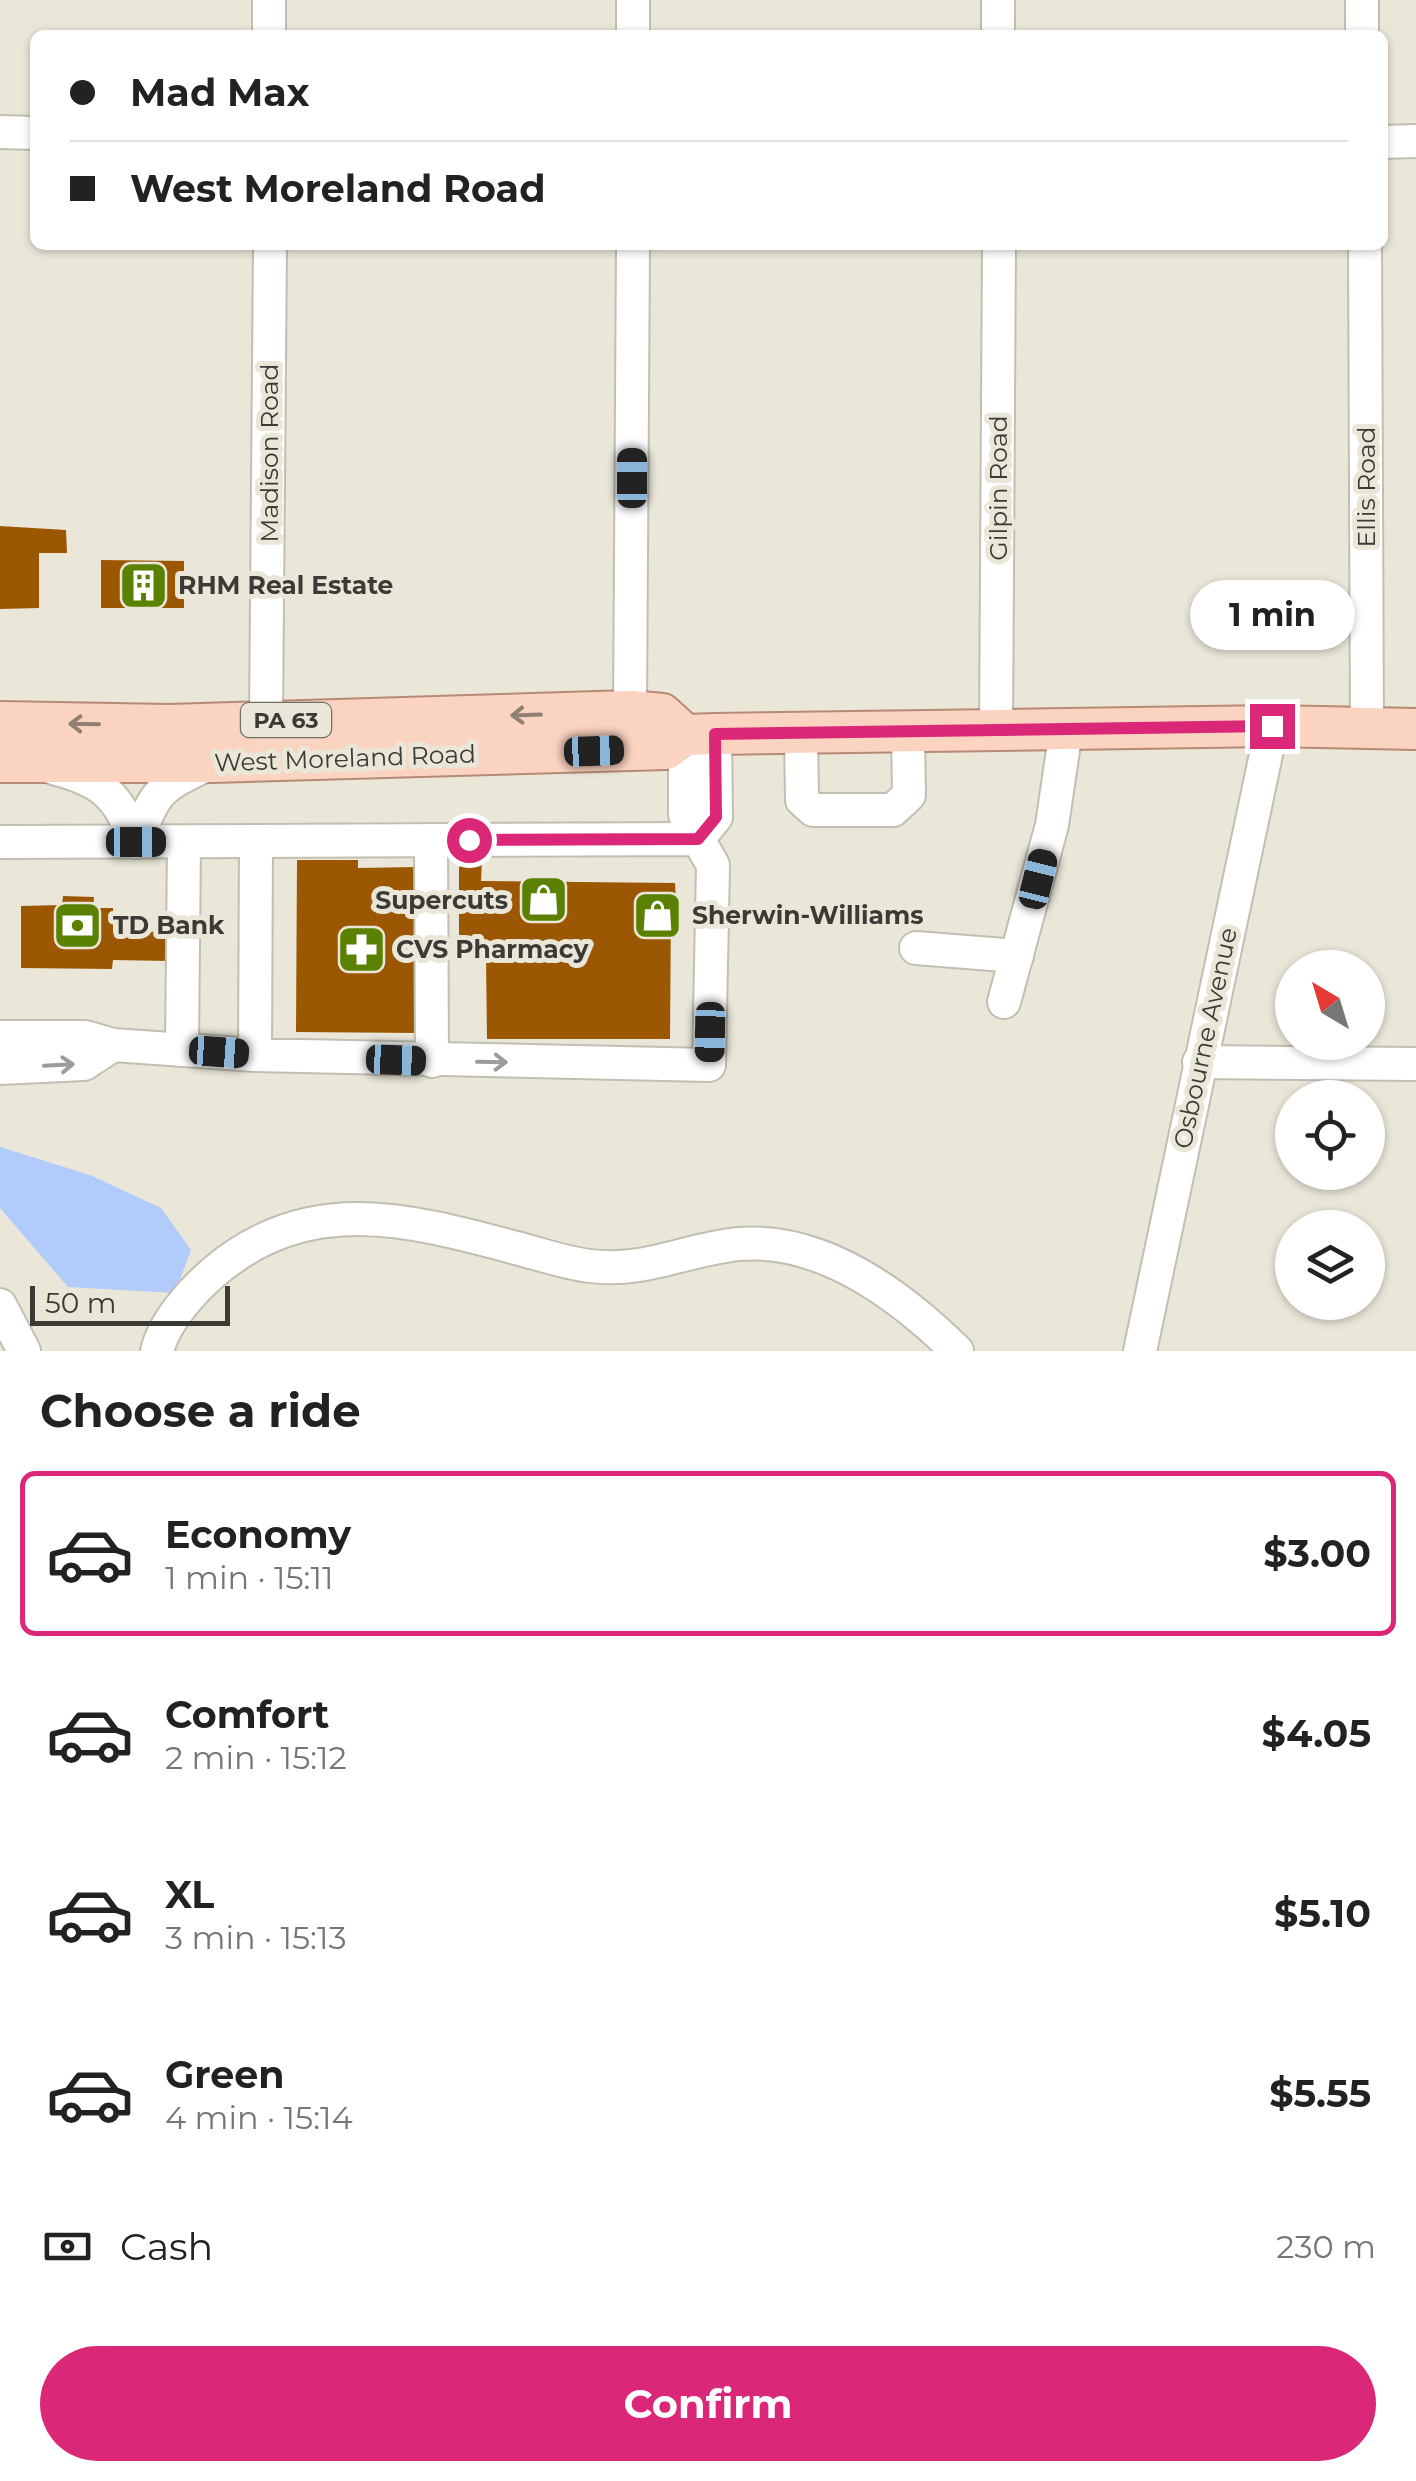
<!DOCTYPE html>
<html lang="en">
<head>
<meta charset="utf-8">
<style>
  body { margin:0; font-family:Montserrat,sans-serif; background:#f2f2f2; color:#222; height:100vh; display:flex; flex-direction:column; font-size:38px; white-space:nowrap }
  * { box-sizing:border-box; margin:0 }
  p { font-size:32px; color:#767676 }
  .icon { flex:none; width:55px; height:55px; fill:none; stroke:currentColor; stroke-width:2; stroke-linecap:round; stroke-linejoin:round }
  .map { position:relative; height:1351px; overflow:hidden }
  .drawer { display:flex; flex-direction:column; background:#fff; flex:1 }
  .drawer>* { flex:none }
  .hud { position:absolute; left:30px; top:30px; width:1358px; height:220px; border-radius:15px; box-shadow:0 2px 8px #0004; display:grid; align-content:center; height:220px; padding:0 40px; background:#fff }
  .needle { width:65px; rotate:322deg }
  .buttons { position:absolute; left:1275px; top:950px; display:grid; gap:20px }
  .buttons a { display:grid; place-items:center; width:110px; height:110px; border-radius:50%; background:#fff; box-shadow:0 2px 8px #0004; font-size:50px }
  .scale { position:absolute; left:30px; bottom:25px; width:200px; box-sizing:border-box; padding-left:10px; border:5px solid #3c3a35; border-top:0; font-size:28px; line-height:35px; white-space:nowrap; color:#3c3a35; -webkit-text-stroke:8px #eae6d8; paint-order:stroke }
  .end { position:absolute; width:45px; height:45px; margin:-22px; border:12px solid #db2777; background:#fff; box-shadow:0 0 0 5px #fff }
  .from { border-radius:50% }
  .bubble { position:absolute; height:70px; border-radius:35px; background:#fff; box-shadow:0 2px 8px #0004; font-size:32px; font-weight:700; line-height:70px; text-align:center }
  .car { position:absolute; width:30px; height:60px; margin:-30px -15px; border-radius:12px; box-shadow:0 0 8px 2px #0007; background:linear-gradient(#222 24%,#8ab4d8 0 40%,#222 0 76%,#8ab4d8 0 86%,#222 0) }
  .hud b { display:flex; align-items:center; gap:35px; height:95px; font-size:38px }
  .hud b+b { border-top:2px solid #e0e0e0 }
  .hud i { width:25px; height:25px; background:#222 }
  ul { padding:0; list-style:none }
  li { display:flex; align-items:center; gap:30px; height:165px; margin:0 20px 15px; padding:0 20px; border:5px solid transparent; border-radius:15px }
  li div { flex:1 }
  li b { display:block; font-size:38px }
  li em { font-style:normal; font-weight:700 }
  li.selected { border-color:#db2777 }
  li>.icon { width:90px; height:90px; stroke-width:1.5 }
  h2 { padding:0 40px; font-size:45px; line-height:120px }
  .pay { display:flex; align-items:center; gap:25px; height:110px; padding:0 40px; font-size:38px }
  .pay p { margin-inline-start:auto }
  .button { display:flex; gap:20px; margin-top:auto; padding:20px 40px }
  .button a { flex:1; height:115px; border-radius:60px; background:#db2777; color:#fff; font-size:40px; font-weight:700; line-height:115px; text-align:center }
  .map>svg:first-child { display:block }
  .water { fill:#b1cbfb }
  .building { fill:#9c5703 }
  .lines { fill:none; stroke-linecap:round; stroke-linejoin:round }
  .minor-casing { stroke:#c2bfb2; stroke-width:36 }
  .major-casing { stroke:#b78a75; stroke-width:44 }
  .minor { stroke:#fff; stroke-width:32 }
  .major { stroke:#fbd3c1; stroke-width:40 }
  .oneway { stroke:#927f74 }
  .oneway2 { stroke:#9e9c9a }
  .route { stroke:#db2777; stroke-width:12 }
  .labels { text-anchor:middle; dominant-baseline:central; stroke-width:10; stroke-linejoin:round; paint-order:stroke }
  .shield { fill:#eae6d8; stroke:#706e66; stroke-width:2.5 }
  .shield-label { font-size:22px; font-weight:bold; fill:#3c3a35 }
  .street-label { font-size:25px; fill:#3c3a35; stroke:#eae6d8 }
  .poi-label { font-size:25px; font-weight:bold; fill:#3c3a35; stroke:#eae6d8; text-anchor:start }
</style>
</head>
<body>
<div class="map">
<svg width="1416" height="1351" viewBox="0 0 1416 1351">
  <rect width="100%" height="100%" fill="#eae6d8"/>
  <polygon class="water" points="0,1147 90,1175 161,1208 191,1250 175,1293 68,1287 0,1208"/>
  <g class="building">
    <polygon points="0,526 66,530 67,553 39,553 39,608 0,609"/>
    <polygon points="101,560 184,561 184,608 101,608"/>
    <polygon points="471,858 482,860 481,881 675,883 676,900 671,900 670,1039 487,1039 486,957 459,955 459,867"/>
    <polygon points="297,860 358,860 358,868 416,867 416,1033 296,1032"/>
    <polygon points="63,896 94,897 93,908 113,908 113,933 169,931 169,961 113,960 112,969 21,968 21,906 62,905"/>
  </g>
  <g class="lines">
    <defs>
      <g id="minor">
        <polyline points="269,0 269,35"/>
        <polyline points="998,0 998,35"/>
        <polyline points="1362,0 1362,35"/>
        <polyline points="633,35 633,0"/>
        <polyline points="0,132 35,133"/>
        <polyline points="1382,142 1416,141"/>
        <polyline points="1365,245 1367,730"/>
        <polyline points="630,711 633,245"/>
        <polyline points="266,720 270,245"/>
        <polyline points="996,731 999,245"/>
        <polyline points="801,733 802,800 813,810 893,810 909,795 908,732"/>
        <polyline points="685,735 685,815 698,839 716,817 715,734"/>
        <path d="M 53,768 C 101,780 119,795 136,842 C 157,787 160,787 213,762"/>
        <polyline points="431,840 432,1061"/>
        <polyline points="0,842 698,839 713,865 709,1065 255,1055 113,1045 85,1037 0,1037"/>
        <polyline points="916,948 1017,956"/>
        <polyline points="1004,1002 1052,825 1066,730"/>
        <polyline points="182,1050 184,842"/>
        <polyline points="255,1055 256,841"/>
        <polyline points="1199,1062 1416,1064"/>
        <polyline points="0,1068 84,1064 113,1045"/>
        <polyline points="0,1305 24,1351"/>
        <path d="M 157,1351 C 164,1322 192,1291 214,1272 C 308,1192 408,1219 516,1248 C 540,1254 565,1263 590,1266 C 646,1273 686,1249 739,1244 C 823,1237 900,1295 957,1351"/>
        <polyline points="1140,1351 1272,726"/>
      </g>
      <g id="major">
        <polyline points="0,722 169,725 630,711 662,714 685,735"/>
        <polyline points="0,762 213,762 666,749 685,735 715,734 1272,726 1416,729"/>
      </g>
    </defs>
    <use href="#minor" class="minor-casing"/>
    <use href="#major" class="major-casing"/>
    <use href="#minor" class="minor"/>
    <use href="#major" class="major"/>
  </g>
  <defs><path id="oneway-shaft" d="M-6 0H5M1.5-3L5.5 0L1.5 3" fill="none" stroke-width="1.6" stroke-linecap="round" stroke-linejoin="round" transform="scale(2.5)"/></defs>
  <g class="oneway">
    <use href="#oneway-shaft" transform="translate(526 715) rotate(178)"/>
    <use href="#oneway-shaft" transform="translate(84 724) rotate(-179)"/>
  </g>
  <g class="oneway2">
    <use href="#oneway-shaft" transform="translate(492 1062) rotate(1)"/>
    <use href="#oneway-shaft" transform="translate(59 1065) rotate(-3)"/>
  </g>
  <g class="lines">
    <polyline class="route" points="469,840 698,839 716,817 715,734 1272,726"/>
  </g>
  <defs>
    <symbol id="building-square" viewBox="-11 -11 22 22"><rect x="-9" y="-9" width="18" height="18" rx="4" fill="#5a8102" stroke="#eae6d8"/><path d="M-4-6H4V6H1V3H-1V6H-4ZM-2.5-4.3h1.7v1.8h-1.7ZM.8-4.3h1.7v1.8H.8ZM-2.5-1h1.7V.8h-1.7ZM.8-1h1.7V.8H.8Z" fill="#fff"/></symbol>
    <symbol id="shop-square" viewBox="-11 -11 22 22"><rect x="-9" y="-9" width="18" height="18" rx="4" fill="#5a8102" stroke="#eae6d8"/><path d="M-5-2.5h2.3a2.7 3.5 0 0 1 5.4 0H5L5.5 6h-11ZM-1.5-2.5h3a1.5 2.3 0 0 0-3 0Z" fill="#fff"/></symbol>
    <symbol id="bank-square" viewBox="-11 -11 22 22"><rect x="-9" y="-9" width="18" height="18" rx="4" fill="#5a8102" stroke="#eae6d8"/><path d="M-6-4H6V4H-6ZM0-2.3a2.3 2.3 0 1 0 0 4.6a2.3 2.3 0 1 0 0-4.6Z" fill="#fff"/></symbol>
    <symbol id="pharmacy-square" viewBox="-11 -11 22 22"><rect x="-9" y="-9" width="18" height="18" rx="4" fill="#5a8102" stroke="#eae6d8"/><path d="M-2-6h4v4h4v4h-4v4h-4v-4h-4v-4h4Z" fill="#fff"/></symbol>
  </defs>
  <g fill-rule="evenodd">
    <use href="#building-square" x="116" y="558" width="55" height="55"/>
    <use href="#shop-square" x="516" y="872" width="55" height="55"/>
    <use href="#shop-square" x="630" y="888" width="55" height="55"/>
    <use href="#bank-square" x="50" y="898" width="55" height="55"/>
    <use href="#pharmacy-square" x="334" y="922" width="55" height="55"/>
  </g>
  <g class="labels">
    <rect class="shield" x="241" y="703" width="90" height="34" rx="8"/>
    <g class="shield-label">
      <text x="286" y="720">PA 63</text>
    </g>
    <g class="street-label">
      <text transform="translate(269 453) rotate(-90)">Madison Road</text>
      <text transform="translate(1366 487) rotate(-90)">Ellis Road</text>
      <text transform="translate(998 488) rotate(-90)">Gilpin Road</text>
      <text transform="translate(345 758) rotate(-2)">West Moreland Road</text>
      <text transform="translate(1205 1038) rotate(-78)">Osbourne Avenue</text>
    </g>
    <g class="poi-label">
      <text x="178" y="585">RHM Real Estate</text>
      <text x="508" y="900" text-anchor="end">Supercuts</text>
      <text x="692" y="915">Sherwin-Williams</text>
      <text x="113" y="925">TD Bank</text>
      <text x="396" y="949">CVS Pharmacy</text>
    </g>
  </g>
</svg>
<div class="buttons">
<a><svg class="needle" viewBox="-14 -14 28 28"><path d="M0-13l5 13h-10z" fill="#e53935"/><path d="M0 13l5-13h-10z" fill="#767676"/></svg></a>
<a><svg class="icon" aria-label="locate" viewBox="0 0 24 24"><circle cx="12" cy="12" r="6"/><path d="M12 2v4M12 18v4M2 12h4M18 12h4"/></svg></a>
<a><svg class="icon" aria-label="layers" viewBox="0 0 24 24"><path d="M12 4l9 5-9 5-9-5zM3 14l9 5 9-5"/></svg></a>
</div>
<div class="scale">50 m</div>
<i class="end from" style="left:469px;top:840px"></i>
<i class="end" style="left:1272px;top:726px"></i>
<div class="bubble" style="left:1190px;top:580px;width:165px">1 min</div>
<i class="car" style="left:632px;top:478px;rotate:0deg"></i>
<i class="car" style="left:594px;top:751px;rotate:88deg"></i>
<i class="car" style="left:136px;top:842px;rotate:90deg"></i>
<i class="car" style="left:1038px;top:879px;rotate:14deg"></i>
<i class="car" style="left:710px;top:1032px;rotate:181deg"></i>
<i class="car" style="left:219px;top:1052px;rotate:94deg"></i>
<i class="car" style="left:396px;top:1060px;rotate:92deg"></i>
<div class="hud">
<b><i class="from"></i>Mad Max</b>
<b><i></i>West Moreland Road</b>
</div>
</div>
<section class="drawer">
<h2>Choose a ride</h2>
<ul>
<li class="selected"><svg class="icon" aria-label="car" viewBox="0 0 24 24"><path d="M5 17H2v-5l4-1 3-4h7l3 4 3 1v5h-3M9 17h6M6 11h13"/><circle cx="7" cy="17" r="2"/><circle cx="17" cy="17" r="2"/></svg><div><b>Economy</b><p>1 min · 15:11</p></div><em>$3.00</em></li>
<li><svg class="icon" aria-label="car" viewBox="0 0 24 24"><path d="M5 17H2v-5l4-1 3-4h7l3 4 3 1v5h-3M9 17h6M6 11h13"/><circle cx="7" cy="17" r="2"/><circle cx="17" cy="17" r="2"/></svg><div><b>Comfort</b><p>2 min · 15:12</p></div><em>$4.05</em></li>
<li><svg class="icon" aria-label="car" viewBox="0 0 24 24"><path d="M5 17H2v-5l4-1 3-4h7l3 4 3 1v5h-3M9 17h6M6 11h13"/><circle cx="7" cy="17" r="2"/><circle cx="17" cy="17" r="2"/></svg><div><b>XL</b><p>3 min · 15:13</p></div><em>$5.10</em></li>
<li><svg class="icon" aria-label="car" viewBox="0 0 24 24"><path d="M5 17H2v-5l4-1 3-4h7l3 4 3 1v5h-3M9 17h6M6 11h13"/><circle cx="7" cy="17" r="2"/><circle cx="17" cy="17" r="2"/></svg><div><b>Green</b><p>4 min · 15:14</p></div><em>$5.55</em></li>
</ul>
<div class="pay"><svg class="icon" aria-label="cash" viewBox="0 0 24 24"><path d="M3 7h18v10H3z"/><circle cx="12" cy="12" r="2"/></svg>Cash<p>230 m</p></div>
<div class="button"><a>Confirm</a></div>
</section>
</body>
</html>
